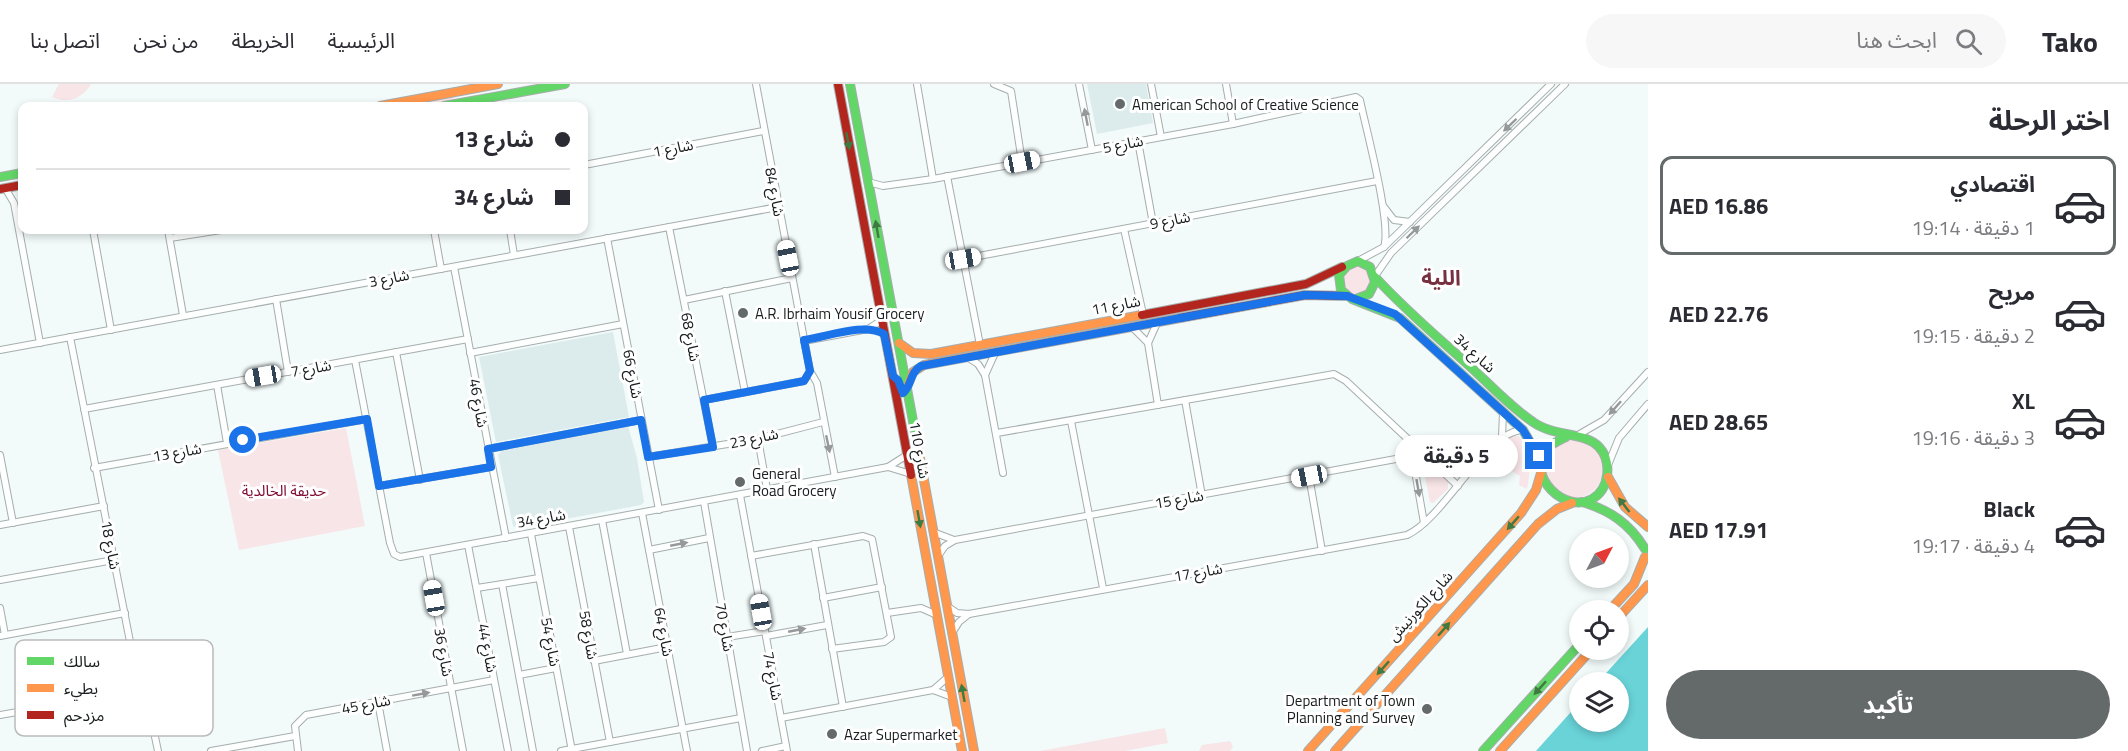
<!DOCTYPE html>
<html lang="ar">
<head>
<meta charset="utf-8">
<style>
  body { margin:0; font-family:"Titillium Web","Noto Sans Arabic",sans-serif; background:#f7f7f7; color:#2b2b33; direction:rtl; height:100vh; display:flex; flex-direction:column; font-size:22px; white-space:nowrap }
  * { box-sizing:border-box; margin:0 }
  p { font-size:20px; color:#7c7c81 }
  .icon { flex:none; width:33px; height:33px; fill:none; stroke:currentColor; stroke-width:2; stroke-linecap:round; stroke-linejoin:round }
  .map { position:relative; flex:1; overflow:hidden; direction:ltr }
  .details { display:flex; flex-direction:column; background:#fff; width:480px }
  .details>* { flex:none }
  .guide { position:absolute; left:18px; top:18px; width:570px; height:132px; border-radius:12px; box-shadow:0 3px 9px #0003; direction:rtl; display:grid; align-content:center; height:132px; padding:0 18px; background:#fff }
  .needle { width:39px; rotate:49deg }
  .buttons { position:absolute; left:1569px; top:444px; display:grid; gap:12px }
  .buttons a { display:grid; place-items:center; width:60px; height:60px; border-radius:50%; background:#fff; box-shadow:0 3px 9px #0003; font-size:30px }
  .end { position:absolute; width:27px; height:27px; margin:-14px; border:8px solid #1a73e8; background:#fff; box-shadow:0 0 0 3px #fff }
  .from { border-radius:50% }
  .bubble { position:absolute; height:42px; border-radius:21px; background:#fff; box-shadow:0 3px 9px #0003; font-size:20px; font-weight:700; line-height:42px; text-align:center; direction:rtl }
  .car { position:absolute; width:18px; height:36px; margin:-18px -9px; border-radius:8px; box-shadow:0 0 4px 2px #0007; background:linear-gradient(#fff 24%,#345 0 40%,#fff 0 76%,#345 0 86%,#fff 0) }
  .guide b { display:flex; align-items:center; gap:21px; height:57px; font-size:22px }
  .guide b+b { border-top:2px solid #e1e1e2 }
  .guide i { width:15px; height:15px; background:#2b2b33 }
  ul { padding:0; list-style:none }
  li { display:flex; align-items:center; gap:18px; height:99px; margin:0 12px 9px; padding:0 6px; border:3px solid transparent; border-radius:12px }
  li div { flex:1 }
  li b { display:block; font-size:22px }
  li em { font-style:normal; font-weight:700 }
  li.selected { border-color:#646a6a }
  li>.icon { width:54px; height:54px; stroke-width:1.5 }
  h2 { padding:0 18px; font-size:27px; line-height:72px }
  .button { display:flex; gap:12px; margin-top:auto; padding:12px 18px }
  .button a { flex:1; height:69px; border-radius:36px; background:#646a6a; color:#fff; font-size:24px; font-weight:700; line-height:69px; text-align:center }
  header { display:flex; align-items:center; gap:36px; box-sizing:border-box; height:84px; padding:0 30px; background:#fff; border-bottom:2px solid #e1e1e2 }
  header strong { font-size:28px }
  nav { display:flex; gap:33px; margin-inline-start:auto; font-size:21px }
  .search { width:420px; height:54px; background:#f7f7f7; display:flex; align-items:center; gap:15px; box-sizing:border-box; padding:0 21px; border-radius:33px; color:#7c7c81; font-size:22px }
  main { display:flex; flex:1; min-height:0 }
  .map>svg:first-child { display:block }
  .built { fill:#dcecec }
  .green { fill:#f8e5e7 }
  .water { fill:#69d3d8 }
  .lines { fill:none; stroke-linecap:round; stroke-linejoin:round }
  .street-casing { stroke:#a7adad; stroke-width:8 }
  .fast-casing { stroke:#a7adad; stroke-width:10 }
  .slow-casing { stroke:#a7adad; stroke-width:10 }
  .jam-casing { stroke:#a7adad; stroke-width:10 }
  .street { stroke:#fdfefe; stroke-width:6 }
  .fast { stroke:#63d668; stroke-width:8 }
  .slow { stroke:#ff974d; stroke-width:8 }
  .jam { stroke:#b3261e; stroke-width:8 }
  .oneway { fill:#969999 }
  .oneway2 { fill:#3e7a42 }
  .route { stroke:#1a73e8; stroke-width:8 }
  .poi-dot { fill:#646a6a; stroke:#fff; stroke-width:2 }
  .labels { text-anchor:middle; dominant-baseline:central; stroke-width:6; stroke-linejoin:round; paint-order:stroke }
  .poi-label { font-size:15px; fill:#181d1d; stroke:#fff; text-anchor:start }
  .street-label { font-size:15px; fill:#181d1d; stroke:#fff }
  .park-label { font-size:15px; fill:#800c32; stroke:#fff }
  .district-label { font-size:21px; font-weight:bold; fill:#77303f; stroke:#fff }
  .key { fill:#fff; stroke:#babbbb; stroke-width:1.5 }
  .key-label { font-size:16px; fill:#181d1d }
</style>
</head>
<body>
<header>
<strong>Tako</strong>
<div class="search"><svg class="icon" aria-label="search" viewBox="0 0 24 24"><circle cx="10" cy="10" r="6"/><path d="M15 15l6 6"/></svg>ابحث هنا</div>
<nav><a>الرئيسية</a><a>الخريطة</a><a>من نحن</a><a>اتصل بنا</a></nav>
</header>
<main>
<section class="details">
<h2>اختر الرحلة</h2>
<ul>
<li class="selected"><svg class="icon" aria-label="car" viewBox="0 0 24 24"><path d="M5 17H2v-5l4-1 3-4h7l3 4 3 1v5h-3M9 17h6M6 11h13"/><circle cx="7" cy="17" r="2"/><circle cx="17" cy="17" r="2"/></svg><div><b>اقتصادي</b><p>1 دقيقة · 19:14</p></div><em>AED 16.86</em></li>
<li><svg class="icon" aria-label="car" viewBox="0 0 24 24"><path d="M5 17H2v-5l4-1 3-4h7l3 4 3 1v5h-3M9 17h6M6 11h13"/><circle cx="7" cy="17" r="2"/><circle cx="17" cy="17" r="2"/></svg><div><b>مريح</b><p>2 دقيقة · 19:15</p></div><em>AED 22.76</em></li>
<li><svg class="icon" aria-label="car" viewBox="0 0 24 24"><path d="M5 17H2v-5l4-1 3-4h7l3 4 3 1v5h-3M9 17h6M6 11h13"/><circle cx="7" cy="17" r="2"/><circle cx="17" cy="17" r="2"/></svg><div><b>XL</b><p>3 دقيقة · 19:16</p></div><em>AED 28.65</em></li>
<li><svg class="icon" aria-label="car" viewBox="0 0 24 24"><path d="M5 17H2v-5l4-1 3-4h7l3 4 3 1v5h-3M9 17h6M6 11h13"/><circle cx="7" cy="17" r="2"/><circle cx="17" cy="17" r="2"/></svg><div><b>Black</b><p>4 دقيقة · 19:17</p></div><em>AED 17.91</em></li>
</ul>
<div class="button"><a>تأكيد</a></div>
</section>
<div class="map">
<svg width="1648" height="667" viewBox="0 0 1648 667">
  <rect width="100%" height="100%" fill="#f2fafa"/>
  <g class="built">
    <polygon points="1087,0 1146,0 1153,39 1097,50"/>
    <polygon points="613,248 629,333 496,358 479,273"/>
    <polygon points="628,342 637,374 644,418 641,421 517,444 513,442 498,371 501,367"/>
  </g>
  <g class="green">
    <path d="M 59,0 L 91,0 C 82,15 68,20 52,13 Z"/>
    <polygon points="453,13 454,17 411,22 411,21"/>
    <circle cx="1356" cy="196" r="14"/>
    <polygon points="346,344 365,442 239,466 218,366"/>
    <path d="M 1511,352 L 1519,352 C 1531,368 1531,386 1527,405 L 1519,401 L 1520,392 L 1494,376 L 1509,360 L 1505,356 Z"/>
    <circle cx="1574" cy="385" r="29"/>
    <polygon points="1417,374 1428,377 1429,381 1448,397 1448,405 1433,419 1430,418 1424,387 1415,376"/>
    <polygon points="1165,644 1168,659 1125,667 1040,667"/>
    <polygon points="1230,657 1233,663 1230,667 1199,667 1202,661"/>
  </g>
  <polygon class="water" points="1648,543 1648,667 1536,667 1579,619 1580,638 1618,638 1618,598 1598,598"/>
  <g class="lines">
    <defs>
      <g id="street">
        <polyline points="756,0 810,287 817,299 835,393"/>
        <polyline points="917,0 933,95"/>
        <polyline points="994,0 1011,7 1022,78"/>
        <polyline points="1079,0 1092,66"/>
        <polyline points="1151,0 1161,53"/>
        <polyline points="1226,0 1233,40"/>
        <polyline points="1138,57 1153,140"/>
        <polyline points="584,81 763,47"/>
        <polyline points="947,92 980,261"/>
        <path d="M 868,98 L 883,102 L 933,95 L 1233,40 L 1356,13 L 1360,16 C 1366,45 1392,140 1384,163"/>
        <polyline points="5,104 14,119 40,259"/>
        <polyline points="1384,123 1394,136 1410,138"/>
        <polyline points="669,143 713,363"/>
        <polyline points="1124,145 1143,230"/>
        <polyline points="93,146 111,246"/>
        <polyline points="168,146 183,231"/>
        <polyline points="434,146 441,185"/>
        <polyline points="510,146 514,171"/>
        <polyline points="170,154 221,146"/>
        <polyline points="607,154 659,426"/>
        <polyline points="963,175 1377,97"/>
        <polyline points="1358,177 1384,163 1551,0"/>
        <polyline points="454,183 506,454"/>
        <polyline points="1375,192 1391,169 1565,0"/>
        <polyline points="725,207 745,308"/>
        <polyline points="276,215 288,288"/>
        <polyline points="684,216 792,194"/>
        <polyline points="1157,239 1148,259 1158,321"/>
        <polyline points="1132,243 1148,259"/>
        <polyline points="70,253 137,593 147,615 158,667"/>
        <polyline points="804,257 868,245 882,236"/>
        <polyline points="0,266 778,123"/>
        <polyline points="396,268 420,396"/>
        <polyline points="470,269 623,240"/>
        <polyline points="967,273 978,280 985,291 1003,389"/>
        <polyline points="355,276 390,459 394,470 400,473 888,383 907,371"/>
        <polyline points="985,291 995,269"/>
        <polyline points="217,301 227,359"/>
        <polyline points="704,316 804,297 810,287"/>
        <polyline points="1185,316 1202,412"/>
        <polyline points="84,325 468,255"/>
        <polyline points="1071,337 1103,504"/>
        <polyline points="997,349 1334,290 1346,297 1458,402"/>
        <polyline points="1578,351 1604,336 1648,288"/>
        <polyline points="1502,352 1503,329"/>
        <polyline points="758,355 767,405"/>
        <polyline points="488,365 641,336"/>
        <polyline points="0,371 13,439"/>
        <polyline points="648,373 758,355 823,338"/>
        <polyline points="1404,374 1415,387 1424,439"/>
        <polyline points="1608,381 1619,354 1648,320"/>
        <polyline points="888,383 911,390"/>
        <polyline points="94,384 367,335"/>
        <polyline points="1309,392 1322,467"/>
        <polyline points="379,402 491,383"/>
        <polyline points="740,411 787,667"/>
        <polyline points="704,418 747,667"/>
        <polyline points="642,429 687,667"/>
        <polyline points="602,436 627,570"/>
        <polyline points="0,441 104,422"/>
        <polyline points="569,443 610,658"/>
        <polyline points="933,448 954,456"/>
        <polyline points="531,450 572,667"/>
        <polyline points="814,460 843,623"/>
        <polyline points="468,461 508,667"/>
        <polyline points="649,466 709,454"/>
        <polyline points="426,469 463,667"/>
        <polyline points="751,472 863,452 872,455 891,553 884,558 832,565"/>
        <polyline points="938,472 945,462 955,456 1423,370"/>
        <polyline points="0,496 114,476"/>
        <polyline points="502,500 533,667"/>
        <polyline points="477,504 539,494"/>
        <polyline points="823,514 882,503"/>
        <path d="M 947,522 L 957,529 L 969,530 L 1407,451 C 1445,434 1485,347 1523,346"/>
        <polyline points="0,524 5,551"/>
        <polyline points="887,529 921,524 937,531"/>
        <polyline points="952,549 959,538 969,530"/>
        <polyline points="0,552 125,529"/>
        <polyline points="766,552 827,541"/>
        <polyline points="727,553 765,547"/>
        <polyline points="594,577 667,563"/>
        <polyline points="519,591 556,584"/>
        <polyline points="933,606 952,613"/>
        <polyline points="378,618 387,667"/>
        <polyline points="0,631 142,606"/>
        <polyline points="781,634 933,606 948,593"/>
        <polyline points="211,667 295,652"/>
        <polyline points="298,667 295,642 306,631 494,596"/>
        <polyline points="561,667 741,634"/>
        <polyline points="762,667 786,662"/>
      </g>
      <g id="fast">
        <polyline points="850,0 916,353"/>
        <polyline points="444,22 565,0"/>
        <polyline points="0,93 22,89"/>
        <path d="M 1375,193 C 1406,227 1441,256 1475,287 C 1493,304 1512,324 1533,338 C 1554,353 1586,348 1599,363 C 1612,377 1610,405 1592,415 C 1565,430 1525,392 1547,365 C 1551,360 1560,356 1566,353"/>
        <polyline points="1356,215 1369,210 1375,198 1370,183 1358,177 1347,182 1339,191 1341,206 1352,215 1400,234 1523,346 1542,379"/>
        <path d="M 1582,418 C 1610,426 1630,440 1645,465"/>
        <polyline points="1483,667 1580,560"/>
      </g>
      <g id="slow">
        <polyline points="380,22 498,0"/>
        <polyline points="899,259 913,269 931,270 1142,231"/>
        <polyline points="907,303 913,288 924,281 1180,234"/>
        <polyline points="916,353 974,667"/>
        <polyline points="911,391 962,667"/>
        <polyline points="1608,393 1625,423 1648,443"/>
        <polyline points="1610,526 1634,500 1645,473"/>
        <polyline points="1618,534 1648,501"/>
        <polyline points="1308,667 1521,429 1536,406 1541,389"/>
        <polyline points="1335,667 1538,440 1557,425 1572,419"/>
        <polyline points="1500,667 1591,566"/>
      </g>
      <g id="jam">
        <polyline points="838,0 911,391"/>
        <polyline points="0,105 22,101"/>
        <polyline points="1142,231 1306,200 1342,183"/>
        <polyline points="1180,234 1305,211 1347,212"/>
      </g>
    </defs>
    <use href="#street" class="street-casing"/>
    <use href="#fast" class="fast-casing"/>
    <use href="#slow" class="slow-casing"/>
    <use href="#jam" class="jam-casing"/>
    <use href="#street" class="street"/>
    <use href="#fast" class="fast"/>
    <use href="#slow" class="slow"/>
    <use href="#jam" class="jam"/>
  </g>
  <defs><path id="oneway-solid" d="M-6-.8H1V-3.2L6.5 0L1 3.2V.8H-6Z" transform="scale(1.5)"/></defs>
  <g class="oneway">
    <use href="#oneway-solid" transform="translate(1086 33) rotate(-101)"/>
    <use href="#oneway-solid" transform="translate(1510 41) rotate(136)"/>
    <use href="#oneway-solid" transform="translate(1413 148) rotate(-44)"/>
    <use href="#oneway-solid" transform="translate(1615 324) rotate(132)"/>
    <use href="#oneway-solid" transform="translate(828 360) rotate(78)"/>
    <use href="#oneway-solid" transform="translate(1418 404) rotate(80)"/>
    <use href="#oneway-solid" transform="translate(679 460) rotate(-11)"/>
    <use href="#oneway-solid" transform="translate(797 546) rotate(-11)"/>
    <use href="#oneway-solid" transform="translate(421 610) rotate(-10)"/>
  </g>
  <g class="oneway2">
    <use href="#oneway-solid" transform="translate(848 57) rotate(79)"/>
    <use href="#oneway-solid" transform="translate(877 145) rotate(-100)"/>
    <use href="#oneway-solid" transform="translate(1624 421) rotate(-128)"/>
    <use href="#oneway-solid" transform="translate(919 435) rotate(80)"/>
    <use href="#oneway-solid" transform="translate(1513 439) rotate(131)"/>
    <use href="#oneway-solid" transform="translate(1444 545) rotate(-49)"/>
    <use href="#oneway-solid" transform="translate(1383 584) rotate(132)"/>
    <use href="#oneway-solid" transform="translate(1540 604) rotate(132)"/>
    <use href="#oneway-solid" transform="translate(963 609) rotate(-100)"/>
  </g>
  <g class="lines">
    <path class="route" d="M 243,356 L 367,335 L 379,402 L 491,383 L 488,365 L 641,336 L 648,373 L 713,363 L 704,316 L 804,297 L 810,287 L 804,256 C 827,253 864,238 884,250 L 893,292 L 898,296 L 903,309 C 912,302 909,289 921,282 L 1305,211 L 1347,212 L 1395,230 L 1523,346 L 1539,372"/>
  </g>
  <g class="poi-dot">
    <circle cx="1120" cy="20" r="6"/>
    <circle cx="743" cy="229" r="6"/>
    <circle cx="740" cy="398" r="6"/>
    <circle cx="1427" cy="625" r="6"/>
    <circle cx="832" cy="650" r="6"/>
  </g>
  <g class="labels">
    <g class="poi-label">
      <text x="1132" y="20">American School of Creative Science</text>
      <text x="755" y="229">A.R. Ibrhaim Yousif Grocery</text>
      <text x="752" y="389">General<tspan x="752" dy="17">Road Grocery</tspan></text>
      <text x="1415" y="616" text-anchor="end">Department of Town<tspan x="1415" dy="17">Planning and Survey</tspan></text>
      <text x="844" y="650">Azar Supermarket</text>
    </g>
    <g class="street-label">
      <text transform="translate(1123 60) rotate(-11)">شارع 5</text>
      <text transform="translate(673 64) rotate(-11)">شارع 1</text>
      <text transform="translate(775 108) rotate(79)">شارع 84</text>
      <text transform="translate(1170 136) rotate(-11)">شارع 9</text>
      <text transform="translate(389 194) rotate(-11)">شارع 3</text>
      <text transform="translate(1116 221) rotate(-11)">شارع 11</text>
      <text transform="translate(691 253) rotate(79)">شارع 68</text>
      <text transform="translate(1475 269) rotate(42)">شارع 34</text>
      <text transform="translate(311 284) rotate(-10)">شارع 7</text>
      <text transform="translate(633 290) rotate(79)">شارع 66</text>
      <text transform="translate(479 319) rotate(80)">شارع 46</text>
      <text transform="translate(754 354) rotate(-12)">شارع 23</text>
      <text transform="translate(920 366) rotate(80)">شارع 110</text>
      <text transform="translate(177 368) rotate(-10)">شارع 13</text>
      <text transform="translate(1179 415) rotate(-10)">شارع 15</text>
      <text transform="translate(541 434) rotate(-10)">شارع 34</text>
      <text transform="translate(111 461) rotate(79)">شارع 18</text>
      <text transform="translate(1198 488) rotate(-10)">شارع 17</text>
      <text transform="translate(1420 522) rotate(-48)">شارع الكورنيش</text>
      <text transform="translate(725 543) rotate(80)">شارع 70</text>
      <text transform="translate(664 548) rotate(79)">شارع 64</text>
      <text transform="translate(589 551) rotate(80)">شارع 58</text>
      <text transform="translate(551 558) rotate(79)">شارع 54</text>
      <text transform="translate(488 564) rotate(79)">شارع 44</text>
      <text transform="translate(444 568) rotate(80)">شارع 36</text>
      <text transform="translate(773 592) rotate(79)">شارع 74</text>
      <text transform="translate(366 620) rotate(-11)">شارع 45</text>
    </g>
    <g class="park-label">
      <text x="284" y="406">حديقة الخالدية</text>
    </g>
    <g class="district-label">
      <text x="1441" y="193">اللية</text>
    </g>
  </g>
  <rect x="15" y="556" width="198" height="96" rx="9" class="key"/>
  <rect x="27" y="573" width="27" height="8" fill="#63d668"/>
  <rect x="27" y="600" width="27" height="8" fill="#ff974d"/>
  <rect x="27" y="627" width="27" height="8" fill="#b3261e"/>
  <g class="key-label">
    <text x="64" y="583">سالك</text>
    <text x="64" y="610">بطيء</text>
    <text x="64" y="637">مزدحم</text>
  </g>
</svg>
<div class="buttons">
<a><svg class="needle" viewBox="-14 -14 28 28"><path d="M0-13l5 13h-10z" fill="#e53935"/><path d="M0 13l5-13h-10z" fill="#7c7c81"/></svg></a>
<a><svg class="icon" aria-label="locate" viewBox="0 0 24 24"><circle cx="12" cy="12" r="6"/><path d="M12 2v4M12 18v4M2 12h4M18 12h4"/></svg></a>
<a><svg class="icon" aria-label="layers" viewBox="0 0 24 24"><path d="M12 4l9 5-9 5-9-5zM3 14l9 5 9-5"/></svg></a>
</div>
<i class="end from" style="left:243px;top:356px"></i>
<i class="end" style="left:1539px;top:372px"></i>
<div class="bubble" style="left:1395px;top:351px;width:123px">5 دقيقة</div>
<i class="car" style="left:1022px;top:78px;rotate:79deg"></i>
<i class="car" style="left:788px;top:174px;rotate:349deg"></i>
<i class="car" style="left:963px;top:175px;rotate:80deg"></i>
<i class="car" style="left:263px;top:292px;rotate:260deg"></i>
<i class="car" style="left:1309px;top:392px;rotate:259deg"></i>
<i class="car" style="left:434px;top:514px;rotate:350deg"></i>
<i class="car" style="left:761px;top:528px;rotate:350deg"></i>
<div class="guide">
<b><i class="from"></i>شارع 13</b>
<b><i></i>شارع 34</b>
</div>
</div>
</main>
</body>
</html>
